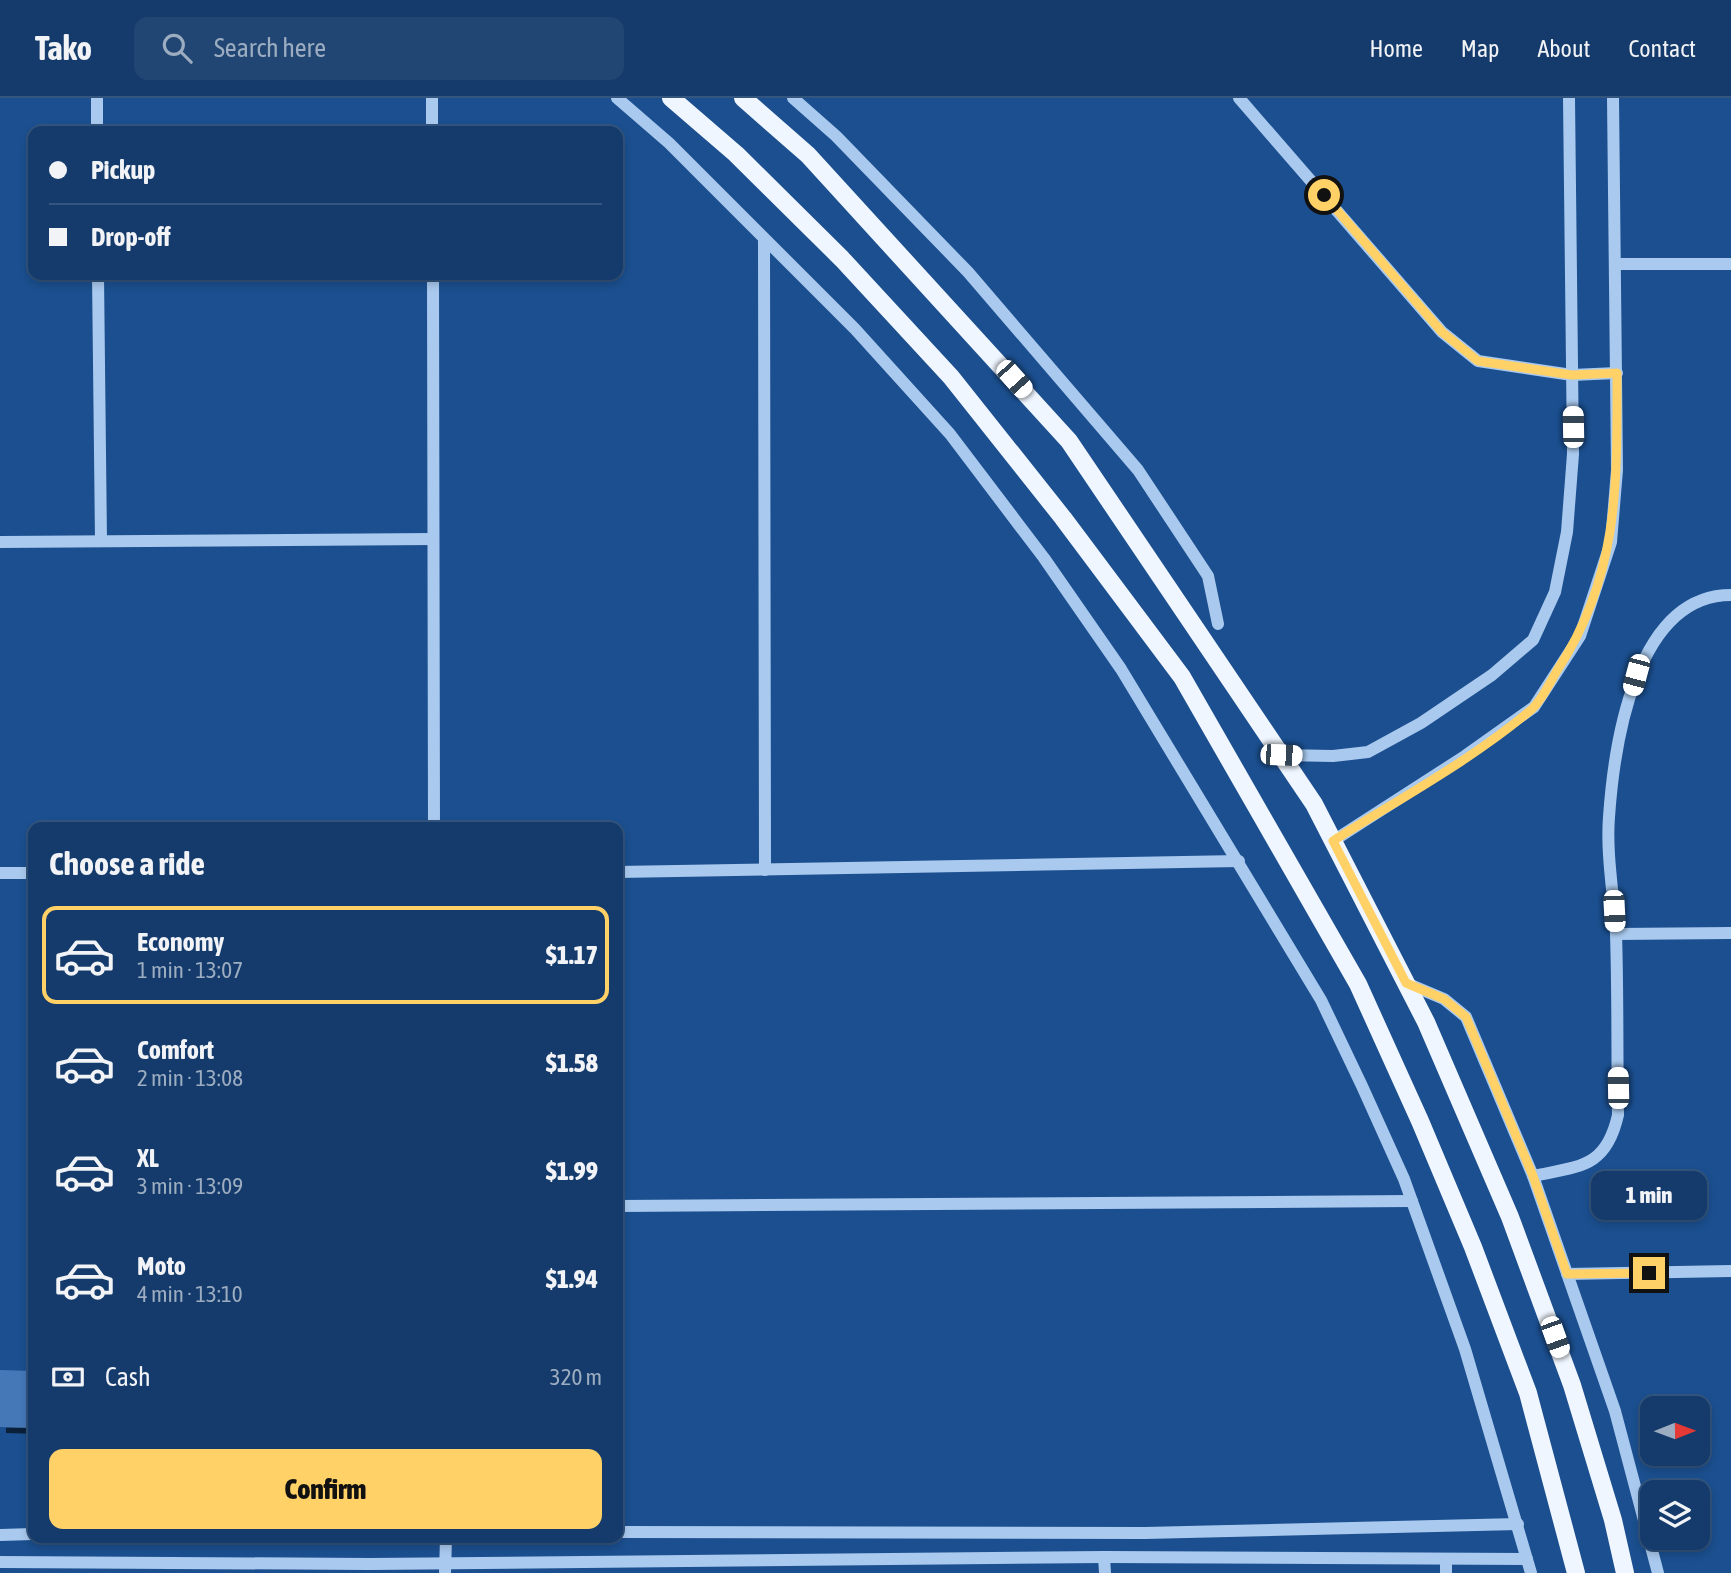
<!DOCTYPE html>
<html lang="en">
<head>
<meta charset="utf-8">
<style>
  body { margin:0; font-family:"Asap Condensed",sans-serif; background:#214673; color:#f1f3f6; height:100vh; display:flex; flex-direction:column; font-size:26px; white-space:nowrap }
  * { box-sizing:border-box; margin:0 }
  p { font-size:23px; color:#9dadc1 }
  .icon { flex:none; width:38px; height:38px; fill:none; stroke:currentColor; stroke-width:2; stroke-linecap:round; stroke-linejoin:round }
  .map { position:relative; flex:1; overflow:hidden }
  .sheet { position:absolute; left:28px; top:724px; width:595px; height:721px; display:flex; flex-direction:column; background:#143b6b; border-radius:14px; box-shadow:0 4px 10px #0003,0 0 0 2px #33557e }
  .sheet>* { flex:none }
  .top-card { position:absolute; left:28px; top:28px; width:595px; height:154px; border-radius:14px; box-shadow:0 4px 10px #0003,0 0 0 2px #33557e; display:grid; align-content:center; height:154px; padding:0 21px; background:#143b6b }
  .needle { width:46px; rotate:89deg }
  .tools { position:absolute; left:1640px; top:1298px; display:grid; gap:14px }
  .tools a { display:grid; place-items:center; width:70px; height:70px; border-radius:14px; background:#143b6b; box-shadow:0 4px 10px #0003,0 0 0 2px #33557e; font-size:35px }
  .end { position:absolute; width:32px; height:32px; margin:-16px; border:9px solid #ffd166; background:#111; box-shadow:0 0 0 4px #111 }
  .from { border-radius:50% }
  .bubble { position:absolute; height:49px; border-radius:14px; background:#143b6b; box-shadow:0 4px 10px #0003,0 0 0 2px #33557e; font-size:23px; font-weight:800; line-height:49px; text-align:center }
  .car { position:absolute; width:21px; height:42px; margin:-21px -10px; border-radius:9px; box-shadow:0 0 5px 2px #0007; background:linear-gradient(#fff 24%,#345 0 40%,#fff 0 76%,#345 0 86%,#fff 0) }
  .top-card b { display:flex; align-items:center; gap:24px; height:66px; font-size:26px }
  .top-card b+b { border-top:2px solid #33557e }
  .top-card i { width:18px; height:18px; background:#f1f3f6 }
  ul { padding:0; list-style:none }
  li { display:flex; align-items:center; gap:21px; height:98px; margin:0 14px 10px; padding:0 7px; border:4px solid transparent; border-radius:14px }
  li div { flex:1 }
  li b { display:block; font-size:26px }
  li em { font-style:normal; font-weight:800 }
  li.on { border-color:#ffd166 }
  li>.icon { width:63px; height:63px; stroke-width:1.5 }
  h2 { padding:0 21px; font-size:32px; line-height:84px }
  .pay { display:flex; align-items:center; gap:18px; height:77px; padding:0 21px; font-size:26px }
  .pay p { margin-inline-start:auto }
  .cta { display:flex; gap:14px; margin-top:auto; padding:14px 21px }
  .cta a { flex:1; height:80px; border-radius:14px; background:#ffd166; color:#111; font-size:28px; font-weight:800; line-height:80px; text-align:center }
  header { display:flex; align-items:center; gap:42px; box-sizing:border-box; height:98px; padding:0 35px; background:#143b6b; border-bottom:2px solid #33557e }
  header strong { font-size:33px }
  nav { display:flex; gap:38px; margin-inline-start:auto; font-size:24px }
  .search { width:490px; height:63px; background:#214673; display:flex; align-items:center; gap:18px; box-sizing:border-box; padding:0 24px; border-radius:14px; color:#9dadc1; font-size:26px }
  .map>svg:first-child { display:block }
  .building { fill:#4478b7; filter:url(#shadow) }
  .lines { fill:none; stroke-linecap:round; stroke-linejoin:round }
  .minor { stroke:#a9c9ee; stroke-width:12 }
  .major { stroke:#f0f6ff; stroke-width:18 }
  .route { stroke:#ffd166; stroke-width:9 }
</style>
</head>
<body>
<header>
<strong>Tako</strong>
<div class="search"><svg class="icon" aria-label="search" viewBox="0 0 24 24"><circle cx="10" cy="10" r="6"/><path d="M15 15l6 6"/></svg>Search here</div>
<nav><a>Home</a><a>Map</a><a>About</a><a>Contact</a></nav>
</header>
<div class="map">
<svg width="1731" height="1475" viewBox="0 0 1731 1475">
  <defs>
    <filter id="shadow"><feDropShadow dx="6" dy="6" stdDeviation="0" flood-color="#0009"/></filter>
  </defs>
  <rect width="100%" height="100%" fill="#1b4f8f"/>
  <polygon class="building" points="0,1272 33,1273 33,1330 0,1329"/>
  <g class="lines">
    <g class="minor">
      <polyline points="97,0 97,33"/>
      <polyline points="432,0 432,33"/>
      <polyline points="617,0 669,45 855,231 950,336 1044,460 1121,571 1321,902 1362,988 1404,1081 1465,1251 1531,1475"/>
      <polyline points="793,0 836,38 968,174 1138,372 1208,478 1218,526"/>
      <polyline points="1239,0 1442,234 1478,263 1572,277 1617,275"/>
      <polyline points="764,143 765,772"/>
      <polyline points="1617,166 1731,166"/>
      <polyline points="98,177 101,443"/>
      <polyline points="433,177 434,730"/>
      <polyline points="0,444 433,441"/>
      <polyline points="1281,657 1333,658 1368,654 1421,625 1492,577 1533,542 1555,494 1567,434 1573,356 1569,0"/>
      <polyline points="1333,743 1465,658 1534,609 1580,538 1611,444 1617,372 1613,0"/>
      <polyline points="618,774 1239,763"/>
      <polyline points="0,775 33,775"/>
      <polyline points="1616,836 1731,835"/>
      <polyline points="1406,885 1444,901 1466,919 1533,1078 1615,1313 1658,1475"/>
      <path d="M 1533,1078 C 1580,1068 1606,1070 1618,1017 C 1617,957 1618,897 1616,836 C 1614,798 1606,757 1609,719 C 1614,647 1635,497 1731,497"/>
      <polyline points="618,1108 1412,1103"/>
      <polyline points="1567,1176 1731,1173"/>
      <polyline points="618,1434 1145,1435 1518,1426"/>
      <polyline points="0,1437 33,1436"/>
      <polyline points="1104,1459 1105,1475"/>
      <polyline points="0,1464 370,1466 1104,1459 1527,1461"/>
      <polyline points="445,1475 446,1440"/>
      <polyline points="1446,1475 1446,1461"/>
    </g>
    <g class="major">
      <polyline points="671,0 736,56 842,161 951,279 1063,420 1182,579 1358,886 1420,1023 1473,1149 1528,1295 1576,1475"/>
      <polyline points="743,0 808,57 1069,343 1314,706 1426,924 1510,1119 1572,1287 1613,1422 1625,1475"/>
    </g>
  </g>
  <g class="lines">
    <path class="route" d="M 1324,97 L 1442,234 L 1478,263 L 1572,277 L 1617,275 C 1617,384 1620,476 1558,571 C 1550,584 1543,601 1532,611 C 1472,662 1399,701 1333,743 L 1406,885 L 1444,901 L 1466,919 L 1533,1078 L 1567,1176 L 1649,1175"/>
  </g>
</svg>
<div class="tools">
<a><svg class="needle" viewBox="-14 -14 28 28"><path d="M0-13l5 13h-10z" fill="#e53935"/><path d="M0 13l5-13h-10z" fill="#9dadc1"/></svg></a>
<a><svg class="icon" aria-label="layers" viewBox="0 0 24 24"><path d="M12 4l9 5-9 5-9-5zM3 14l9 5 9-5"/></svg></a>
</div>
<i class="end from" style="left:1324px;top:97px"></i>
<i class="end" style="left:1649px;top:1175px"></i>
<div class="bubble" style="left:1591px;top:1073px;width:116px">1 min</div>
<i class="car" style="left:1014px;top:281px;rotate:138deg"></i>
<i class="car" style="left:1573px;top:329px;rotate:359deg"></i>
<i class="car" style="left:1636px;top:577px;rotate:195deg"></i>
<i class="car" style="left:1281px;top:657px;rotate:92deg"></i>
<i class="car" style="left:1614px;top:813px;rotate:177deg"></i>
<i class="car" style="left:1618px;top:990px;rotate:359deg"></i>
<i class="car" style="left:1555px;top:1239px;rotate:160deg"></i>
<div class="top-card">
<b><i class="from"></i>Pickup</b>
<b><i></i>Drop-off</b>
</div>
<section class="sheet">
<h2>Choose a ride</h2>
<ul>
<li class="on"><svg class="icon" aria-label="car" viewBox="0 0 24 24"><path d="M5 17H2v-5l4-1 3-4h7l3 4 3 1v5h-3M9 17h6M6 11h13"/><circle cx="7" cy="17" r="2"/><circle cx="17" cy="17" r="2"/></svg><div><b>Economy</b><p>1 min · 13:07</p></div><em>$1.17</em></li>
<li><svg class="icon" aria-label="car" viewBox="0 0 24 24"><path d="M5 17H2v-5l4-1 3-4h7l3 4 3 1v5h-3M9 17h6M6 11h13"/><circle cx="7" cy="17" r="2"/><circle cx="17" cy="17" r="2"/></svg><div><b>Comfort</b><p>2 min · 13:08</p></div><em>$1.58</em></li>
<li><svg class="icon" aria-label="car" viewBox="0 0 24 24"><path d="M5 17H2v-5l4-1 3-4h7l3 4 3 1v5h-3M9 17h6M6 11h13"/><circle cx="7" cy="17" r="2"/><circle cx="17" cy="17" r="2"/></svg><div><b>XL</b><p>3 min · 13:09</p></div><em>$1.99</em></li>
<li><svg class="icon" aria-label="car" viewBox="0 0 24 24"><path d="M5 17H2v-5l4-1 3-4h7l3 4 3 1v5h-3M9 17h6M6 11h13"/><circle cx="7" cy="17" r="2"/><circle cx="17" cy="17" r="2"/></svg><div><b>Moto</b><p>4 min · 13:10</p></div><em>$1.94</em></li>
</ul>
<div class="pay"><svg class="icon" aria-label="cash" viewBox="0 0 24 24"><path d="M3 7h18v10H3z"/><circle cx="12" cy="12" r="2"/></svg>Cash<p>320 m</p></div>
<div class="cta"><a>Confirm</a></div>
</section>
</div>
</body>
</html>
